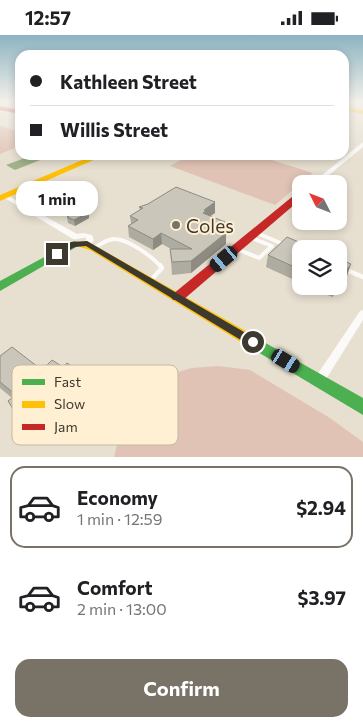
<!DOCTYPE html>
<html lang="en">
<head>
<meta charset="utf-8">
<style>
  body { margin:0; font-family:Commissioner,sans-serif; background:#f6f6f6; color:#202124; height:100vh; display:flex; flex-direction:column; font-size:19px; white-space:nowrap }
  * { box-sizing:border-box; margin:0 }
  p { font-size:16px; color:#757577 }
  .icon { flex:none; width:28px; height:28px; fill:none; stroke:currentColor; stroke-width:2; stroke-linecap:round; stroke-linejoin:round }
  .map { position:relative; height:422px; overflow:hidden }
  .sheet { display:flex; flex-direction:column; background:#fff; flex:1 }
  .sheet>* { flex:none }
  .guide { position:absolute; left:15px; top:15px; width:334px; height:110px; border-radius:15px; box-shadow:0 2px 8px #0003; display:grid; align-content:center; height:110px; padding:0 15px; background:#fff }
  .needle { width:32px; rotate:312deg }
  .tools { position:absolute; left:292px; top:140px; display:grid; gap:10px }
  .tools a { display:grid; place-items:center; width:55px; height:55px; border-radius:10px; background:#fff; box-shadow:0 2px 8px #0003; font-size:25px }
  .end { position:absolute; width:22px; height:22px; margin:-11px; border:6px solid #3e392e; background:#fff; box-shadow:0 0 0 2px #fff }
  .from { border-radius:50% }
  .bubble { position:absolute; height:35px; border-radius:15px; background:#fff; box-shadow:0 2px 8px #0003; font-size:16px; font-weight:700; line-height:35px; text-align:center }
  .car { position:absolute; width:15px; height:30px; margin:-15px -8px; border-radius:6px; box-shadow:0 0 4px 1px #0007; background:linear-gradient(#222 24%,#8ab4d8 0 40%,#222 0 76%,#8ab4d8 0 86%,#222 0) }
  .guide b { display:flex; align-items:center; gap:18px; height:48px; font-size:19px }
  .guide b+b { border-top:1px solid #e0e0e0 }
  .guide i { width:12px; height:12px; background:#202124 }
  ul { padding:9px 0 0; list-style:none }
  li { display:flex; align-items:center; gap:15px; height:82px; margin:0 10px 8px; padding:0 5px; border:2px solid transparent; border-radius:15px }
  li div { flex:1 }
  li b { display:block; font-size:19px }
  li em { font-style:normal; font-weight:700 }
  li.selected { border-color:#797367 }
  li>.icon { width:45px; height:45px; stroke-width:1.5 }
  .button { display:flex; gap:10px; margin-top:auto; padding:10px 15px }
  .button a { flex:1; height:58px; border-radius:15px; background:#797367; color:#fff; font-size:20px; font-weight:700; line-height:58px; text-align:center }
  .status { display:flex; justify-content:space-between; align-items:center; height:35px; padding:0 25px; background:#fff; direction:ltr }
  .status svg { height:14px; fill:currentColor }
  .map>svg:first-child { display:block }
  .green { fill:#e0c3b5 }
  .water { fill:#a2b28a }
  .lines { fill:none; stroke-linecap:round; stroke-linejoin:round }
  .lane-far1 { stroke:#fbfaf8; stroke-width:4 }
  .lane { stroke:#fbfaf8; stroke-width:4.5 }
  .street { fill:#fbfaf8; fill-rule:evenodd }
  .fast { fill:#4caf50; fill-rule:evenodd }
  .slow { fill:#ffc107; fill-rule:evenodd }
  .jam { fill:#c62828; fill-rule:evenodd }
  .wall { fill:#aeaba0 }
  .shaded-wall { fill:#8d8b82 }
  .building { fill:#cac7ba; stroke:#8d8b82 }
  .route { fill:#3e392e }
  .poi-dot { fill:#797367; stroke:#fff0d4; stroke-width:2 }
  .labels { text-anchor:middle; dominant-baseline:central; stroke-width:4; stroke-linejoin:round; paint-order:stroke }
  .poi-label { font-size:19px; fill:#3e392e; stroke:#fff0d4; text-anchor:start }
  .key { fill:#fff0d4; stroke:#c5b9a2; stroke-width:1 }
  .key-label { font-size:14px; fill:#3e392e }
</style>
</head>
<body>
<div class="status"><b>12:57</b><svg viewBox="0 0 49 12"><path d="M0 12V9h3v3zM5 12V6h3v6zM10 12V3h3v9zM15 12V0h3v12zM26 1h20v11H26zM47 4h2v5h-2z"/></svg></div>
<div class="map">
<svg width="363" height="422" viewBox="0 0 363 422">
  <rect width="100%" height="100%" fill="#e7e0d1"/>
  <g class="green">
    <polygon points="0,91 20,97 20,111 0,119"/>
    <polygon points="190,120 256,120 313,138 275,170 170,131"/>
    <polygon points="218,331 250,335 330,383 363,407 363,422 114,422 124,382 143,359 164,341 192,333"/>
  </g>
  <polygon class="water" points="33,120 53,120 15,135 6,130"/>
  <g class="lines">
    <g class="lane-far1">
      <polyline points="257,198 285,210"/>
      <path d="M 94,213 C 101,209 108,203 116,204 C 129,205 153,222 161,232"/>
      <polyline points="237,214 259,223 272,211 252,203"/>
    </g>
    <g class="lane">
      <polyline points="339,232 363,242"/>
      <polyline points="150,246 162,233 160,230"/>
    </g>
    <g class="street">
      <polygon points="363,107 363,112 318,149 311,149"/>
      <path d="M 5,159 L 77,199 L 83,198 L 92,200 L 94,205 L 90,211 L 84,211 L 83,209 L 86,205 L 86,203 C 81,202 78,205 73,204 L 3,162 L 2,161 Z"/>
      <polygon points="363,275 363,285 323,349 319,351 315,349 314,346 315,343 360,276"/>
    </g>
    <g class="fast">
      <polygon points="74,206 78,207 80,209 78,211 0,256 0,246"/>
      <polygon points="246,297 363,363 363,380 241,307 239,303 241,299"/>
    </g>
    <g class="slow">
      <polygon points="344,71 363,75 363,79 344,75"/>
      <polygon points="94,120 105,120 0,166 0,160"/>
      <polygon points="87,206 251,299 253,303 251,307 246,309 241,307 90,215 80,212 78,210"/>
    </g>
    <g class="jam">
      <polygon points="0,71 20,75 20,79 0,75"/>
      <polygon points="301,156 301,164 183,265 173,265 171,262 173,259 298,157"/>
    </g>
  </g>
  <g class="wall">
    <polygon points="34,153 67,158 68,163 54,169 35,158"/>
    <polygon points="139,172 215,178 210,181 225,187 224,197 226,209 191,238 172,240 171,226 170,214 171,214 162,209 153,215 129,202 128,191 131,189 130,181 140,175"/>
    <polygon points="67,182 89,183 75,191 68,188"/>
    <polygon points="301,214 301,248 266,232 268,220"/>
    <polygon points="347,241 332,262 308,251 339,251"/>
    <polygon points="0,321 88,351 97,367 95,368 105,384 86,403 65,387 49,408 33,399 28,403 17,393 12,384 16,381 8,366 12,363 0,353"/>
  </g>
  <g class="shaded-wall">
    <polygon points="67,158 68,163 54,169 53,165"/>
    <polygon points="215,167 215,178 206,184 202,190 204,175"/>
    <polygon points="89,177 89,183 75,191 74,185"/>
    <polygon points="225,187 224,199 216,193"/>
    <polygon points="161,198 162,209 153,215 153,204"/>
    <polygon points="226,198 226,209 191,238 191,226"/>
    <polygon points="351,229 347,241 332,262 335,251 339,251 339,245"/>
    <polygon points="86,341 88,351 83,355 81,346"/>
    <polygon points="95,357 97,367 91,373 89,363"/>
    <polygon points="103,374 105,384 86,403 83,394"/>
    <polygon points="62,377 65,387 49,408 45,398"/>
    <polygon points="29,390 33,399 28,403 24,394"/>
  </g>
  <g class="building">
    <polygon points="49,147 67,158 53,165 34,153"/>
    <polygon points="176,152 215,167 204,175 206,176 203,178 225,187 216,193 226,198 191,226 172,227 170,214 192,214 161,198 153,204 128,191 138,185 130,181 143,173 139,172 148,169"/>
    <polygon points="81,174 89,177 74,185 67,182"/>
    <polygon points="287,202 315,214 301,214 301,235 268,220"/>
    <polygon points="339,224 351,229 339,245"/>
    <polygon points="12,312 42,335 52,325 63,332 67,328 86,341 81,346 95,357 89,363 103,374 83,394 62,377 45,398 29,390 24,394 12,384 17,380 8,366 16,360 0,347 0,321"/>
  </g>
  <linearGradient id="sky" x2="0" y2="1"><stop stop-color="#8cb3c2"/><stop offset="0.53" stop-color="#f4f1ea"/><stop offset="1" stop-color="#f4f1ea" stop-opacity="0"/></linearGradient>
  <rect width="363" height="126" fill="url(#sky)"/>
  <polygon class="route" points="87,206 256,304 258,307 256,310 249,310 86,211 75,212 57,221 53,219 71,207"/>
  <circle class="poi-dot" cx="176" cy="190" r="5"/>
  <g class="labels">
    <g class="poi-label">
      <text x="186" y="190">Coles</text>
    </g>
  </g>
  <rect x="12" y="330" width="166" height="80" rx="8" class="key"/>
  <rect x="22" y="344" width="23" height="6" fill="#4caf50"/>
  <rect x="22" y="366" width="23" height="7" fill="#ffc107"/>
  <rect x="22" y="389" width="23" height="6" fill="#c62828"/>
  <g class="key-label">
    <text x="54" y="352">Fast</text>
    <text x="54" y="374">Slow</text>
    <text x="54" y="397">Jam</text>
  </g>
</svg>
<div class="tools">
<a><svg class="needle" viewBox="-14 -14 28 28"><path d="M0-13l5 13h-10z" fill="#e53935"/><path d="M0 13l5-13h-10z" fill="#757577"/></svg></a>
<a><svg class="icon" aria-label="layers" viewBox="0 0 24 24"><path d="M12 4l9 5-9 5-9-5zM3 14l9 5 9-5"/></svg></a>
</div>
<i class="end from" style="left:253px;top:307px"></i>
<i class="end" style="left:57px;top:219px"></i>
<div class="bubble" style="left:16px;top:146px;width:82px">1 min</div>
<i class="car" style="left:224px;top:224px;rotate:230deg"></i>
<i class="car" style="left:286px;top:326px;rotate:121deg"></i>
<div class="guide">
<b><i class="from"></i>Kathleen Street</b>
<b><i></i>Willis Street</b>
</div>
</div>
<section class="sheet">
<ul>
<li class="selected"><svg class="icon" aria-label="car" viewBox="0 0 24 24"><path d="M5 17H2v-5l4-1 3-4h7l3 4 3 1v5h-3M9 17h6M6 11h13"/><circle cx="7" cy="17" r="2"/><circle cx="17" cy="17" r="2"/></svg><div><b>Economy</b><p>1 min · 12:59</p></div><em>$2.94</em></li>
<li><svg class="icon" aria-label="car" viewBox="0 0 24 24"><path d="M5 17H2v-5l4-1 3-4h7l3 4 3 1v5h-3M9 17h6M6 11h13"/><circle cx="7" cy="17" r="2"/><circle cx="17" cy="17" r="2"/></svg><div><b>Comfort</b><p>2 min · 13:00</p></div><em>$3.97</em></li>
</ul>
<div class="button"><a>Confirm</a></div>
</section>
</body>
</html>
